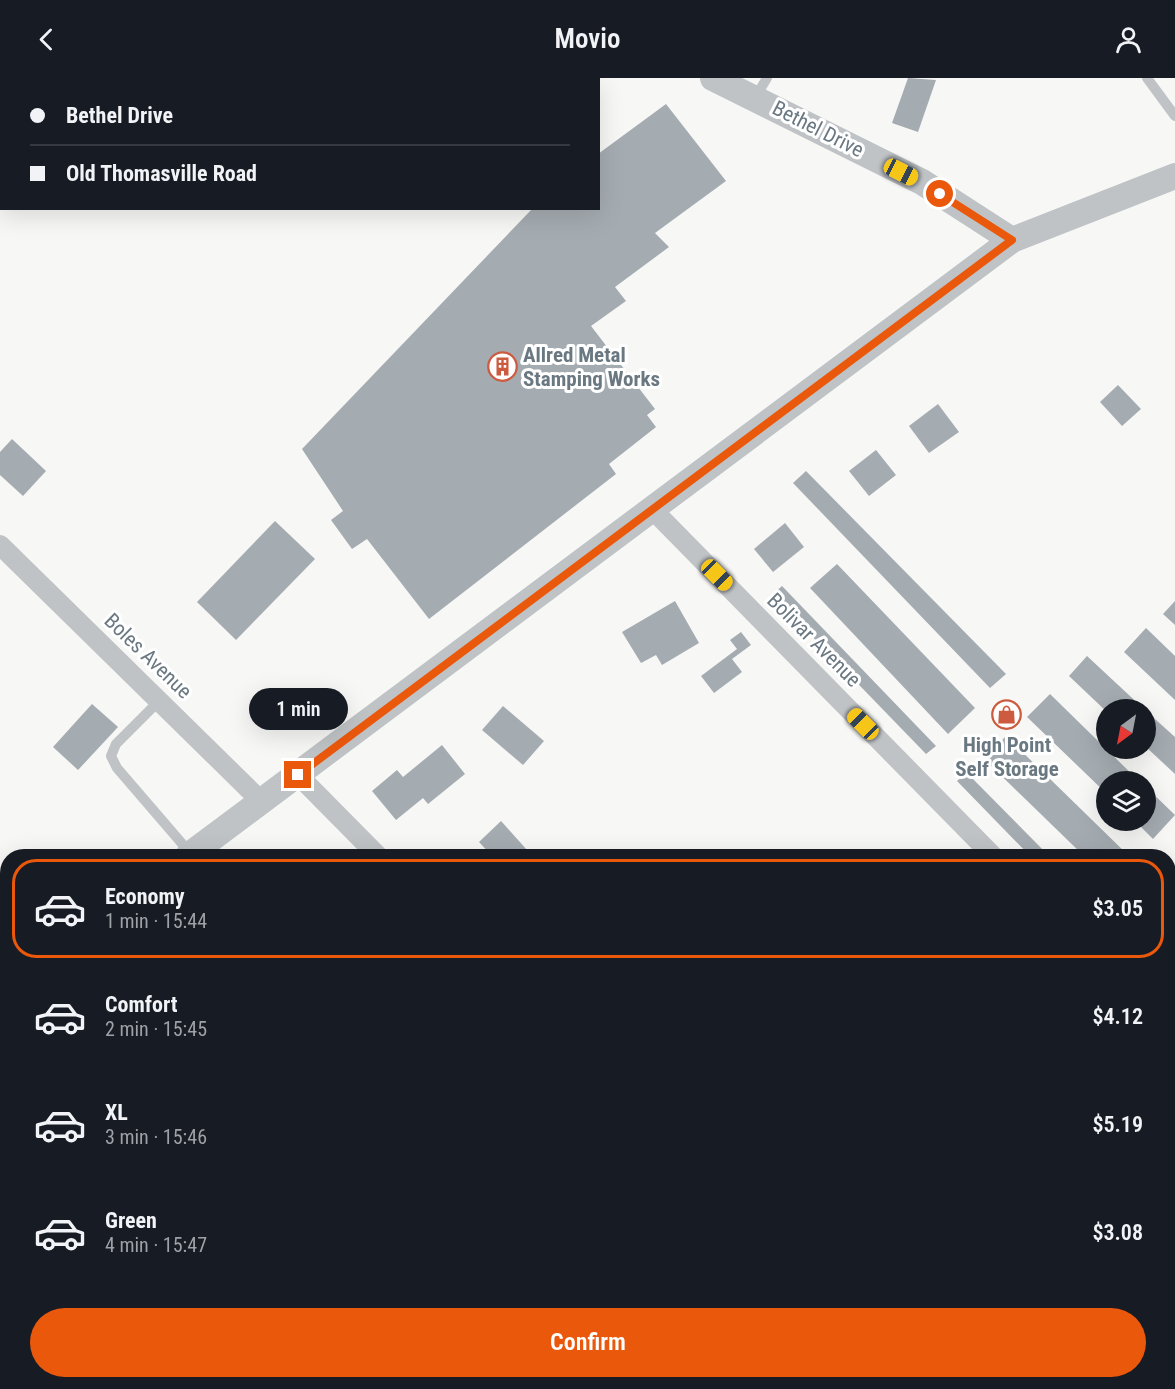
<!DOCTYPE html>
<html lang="en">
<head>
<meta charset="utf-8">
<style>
  body { margin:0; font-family:"Roboto Condensed",sans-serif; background:#242831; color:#f1f3f6; height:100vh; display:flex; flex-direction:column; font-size:22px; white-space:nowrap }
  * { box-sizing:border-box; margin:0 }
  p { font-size:20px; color:#9ea1a6 }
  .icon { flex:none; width:33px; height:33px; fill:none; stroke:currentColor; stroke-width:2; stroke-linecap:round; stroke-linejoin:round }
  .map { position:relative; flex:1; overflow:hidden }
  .panel { position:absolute; left:0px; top:771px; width:1176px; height:540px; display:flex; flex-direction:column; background:#171b24; border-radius:24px 24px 0 0; box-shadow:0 6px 24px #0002 }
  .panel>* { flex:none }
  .hud { position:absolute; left:0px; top:0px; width:600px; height:132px; box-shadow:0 6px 24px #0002; display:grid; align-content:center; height:132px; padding:0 30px; background:#171b24 }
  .needle { width:39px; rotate:212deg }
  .buttons { position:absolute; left:1096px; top:621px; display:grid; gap:12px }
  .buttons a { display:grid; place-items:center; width:60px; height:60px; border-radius:50%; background:#171b24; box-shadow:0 6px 24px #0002; font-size:30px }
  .end { position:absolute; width:27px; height:27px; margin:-14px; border:8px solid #ea580c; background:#fff; box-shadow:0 0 0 3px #fff }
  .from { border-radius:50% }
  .bubble { position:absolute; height:42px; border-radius:21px; background:#171b24; box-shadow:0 6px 24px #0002; font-size:20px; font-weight:600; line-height:42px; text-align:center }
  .car { position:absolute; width:18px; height:36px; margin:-18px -9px; border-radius:8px; box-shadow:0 0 4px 2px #0007; background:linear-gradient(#f5c518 24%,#345 0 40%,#f5c518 0 76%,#345 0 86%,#f5c518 0) }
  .hud b { display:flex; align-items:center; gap:21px; height:57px; font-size:22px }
  .hud b+b { border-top:2px solid #363941 }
  .hud i { width:15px; height:15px; background:#f1f3f6 }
  ul { padding:10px 0 0; list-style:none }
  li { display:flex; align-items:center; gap:18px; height:99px; margin:0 12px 9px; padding:0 18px; border:3px solid transparent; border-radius:24px }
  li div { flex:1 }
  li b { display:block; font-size:22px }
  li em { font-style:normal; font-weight:600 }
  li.selected { border-color:#ea580c }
  li>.icon { width:54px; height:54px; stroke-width:1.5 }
  .cta { display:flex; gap:12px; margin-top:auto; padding:12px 30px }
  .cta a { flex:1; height:69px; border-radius:36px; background:#ea580c; color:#fff; font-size:24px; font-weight:600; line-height:69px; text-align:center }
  header { display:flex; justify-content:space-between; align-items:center; height:78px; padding:0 30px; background:#171b24; font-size:27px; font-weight:600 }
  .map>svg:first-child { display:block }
  .building { fill:#a5acb1 }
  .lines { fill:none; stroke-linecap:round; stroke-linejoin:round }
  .service { stroke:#bfc3c6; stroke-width:10 }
  .minor { stroke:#bfc3c6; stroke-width:20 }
  .tertiary { stroke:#bfc3c6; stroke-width:26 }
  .route { stroke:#ea580c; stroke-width:8 }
  .labels { text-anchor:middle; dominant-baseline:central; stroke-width:6; stroke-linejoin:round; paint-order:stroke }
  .street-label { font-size:21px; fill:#6a7882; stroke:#fff }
  .poi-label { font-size:21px; font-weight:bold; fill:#6a7882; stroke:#fff; text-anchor:start }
</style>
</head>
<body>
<header><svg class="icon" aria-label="back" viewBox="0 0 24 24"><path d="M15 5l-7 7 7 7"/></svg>Movio<svg class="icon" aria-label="person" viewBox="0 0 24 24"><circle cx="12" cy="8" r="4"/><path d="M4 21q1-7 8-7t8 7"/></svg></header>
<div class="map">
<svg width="1175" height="1311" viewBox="0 0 1175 1311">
  <rect width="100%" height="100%" fill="#f7f7f5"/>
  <g class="building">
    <polygon points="908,0 936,2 918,54 892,45"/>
    <polygon points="666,26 726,103 655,155 669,169 615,209 626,223 591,248 655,331 647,337 656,349 609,386 616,396 429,541 367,461 352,471 331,442 343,433 302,371 533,130 598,130 598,76"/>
    <polygon points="1118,307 1141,331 1122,348 1100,324"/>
    <polygon points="938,326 959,354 929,375 909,348"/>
    <polygon points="12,361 46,393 23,418 0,397 0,374"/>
    <polygon points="876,372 896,397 869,418 849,393"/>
    <polygon points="806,393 1006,596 990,610 793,405"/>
    <polygon points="275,443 315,481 236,562 197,524"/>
    <polygon points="785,445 804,469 773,494 754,471"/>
    <polygon points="837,486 975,630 948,656 810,510"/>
    <polygon points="782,508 936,668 926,676 772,517"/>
    <polygon points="675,523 699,565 662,587 656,577 641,585 622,554"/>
    <polygon points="1175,523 1175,547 1163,536"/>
    <polygon points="1146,550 1175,578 1175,622 1124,574"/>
    <polygon points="741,554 751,567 732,581 742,594 714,615 701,598 737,571 730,562"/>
    <polygon points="1087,578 1145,632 1107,632 1107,634 1069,598"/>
    <polygon points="1050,616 1140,704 1107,704 1107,716 1027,639"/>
    <polygon points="92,626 118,649 78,692 53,669"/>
    <polygon points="503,628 544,663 523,687 482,652"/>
    <polygon points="1146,633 1175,659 1175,696 1146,669"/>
    <polygon points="1006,658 1129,778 1084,778 984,681"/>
    <polygon points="442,667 465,696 428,726 423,720 396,742 372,713 397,692 403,699"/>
    <polygon points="967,695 1049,778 1030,778 957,703"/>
    <polygon points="1146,709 1175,737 1153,761 1134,742 1146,742"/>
    <polygon points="501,743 527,772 519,778 492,778 479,764"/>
    <polygon points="2,1045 8,1051 8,1107 0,1098 0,1047"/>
    <polygon points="1171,1058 1175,1063 1175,1120 1168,1113 1168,1061"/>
    <polygon points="801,1304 812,1304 820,1311 794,1311"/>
  </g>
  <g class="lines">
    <g class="service">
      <polyline points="1147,0 1175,38"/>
      <polyline points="335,2 335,0"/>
      <polyline points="755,20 767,0"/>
      <polyline points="159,623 116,666 111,678 117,690 191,776"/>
    </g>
    <g class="minor">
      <polyline points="652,431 993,778"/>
      <polyline points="0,467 262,724"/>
      <polyline points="298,697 378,778"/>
      <polyline points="1168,957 1175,963"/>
      <polyline points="895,1304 902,1311"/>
    </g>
    <g class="tertiary">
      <polyline points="713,0 922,104 1012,162"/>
      <polyline points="188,778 1012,162 1175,98"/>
      <polyline points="0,918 8,912"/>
    </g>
  </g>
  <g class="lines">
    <polyline class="route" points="298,697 1012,162 940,116"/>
  </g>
  <defs>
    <symbol id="building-ring" viewBox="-11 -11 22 22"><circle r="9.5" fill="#fff" stroke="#cd5b3f" stroke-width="1.5"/><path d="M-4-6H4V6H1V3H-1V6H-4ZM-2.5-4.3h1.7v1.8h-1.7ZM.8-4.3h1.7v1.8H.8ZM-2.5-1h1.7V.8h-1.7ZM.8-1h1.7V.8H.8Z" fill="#cd5b3f"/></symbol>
    <symbol id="shop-ring" viewBox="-11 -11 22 22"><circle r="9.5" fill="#fff" stroke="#cd5b3f" stroke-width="1.5"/><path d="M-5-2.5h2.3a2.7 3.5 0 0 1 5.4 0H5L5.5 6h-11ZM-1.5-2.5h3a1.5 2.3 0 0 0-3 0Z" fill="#cd5b3f"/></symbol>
  </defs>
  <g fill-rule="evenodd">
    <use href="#building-ring" x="486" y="272" width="33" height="33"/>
    <use href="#shop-ring" x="990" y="620" width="33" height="33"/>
  </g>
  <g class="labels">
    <g class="street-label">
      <text transform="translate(818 51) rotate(27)">Bethel Drive</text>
      <text transform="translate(814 562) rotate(45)">Bolivar Avenue</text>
      <text transform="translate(148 578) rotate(44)">Boles Avenue</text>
    </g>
    <g class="poi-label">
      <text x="523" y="277">Allred Metal<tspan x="523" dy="24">Stamping Works</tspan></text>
      <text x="1007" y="667" text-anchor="middle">High Point<tspan x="1007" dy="24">Self Storage</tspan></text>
    </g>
  </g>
</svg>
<div class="buttons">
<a><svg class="needle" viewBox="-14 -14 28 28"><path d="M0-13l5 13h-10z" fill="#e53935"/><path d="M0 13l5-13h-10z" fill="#9ea1a6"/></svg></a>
<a><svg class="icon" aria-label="layers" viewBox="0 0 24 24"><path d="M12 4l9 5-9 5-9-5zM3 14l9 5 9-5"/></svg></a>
</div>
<i class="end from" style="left:940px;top:116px"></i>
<i class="end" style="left:298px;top:697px"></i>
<div class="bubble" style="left:249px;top:610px;width:99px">1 min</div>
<i class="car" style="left:901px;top:94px;rotate:117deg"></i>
<i class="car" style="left:717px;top:497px;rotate:135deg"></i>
<i class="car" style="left:863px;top:646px;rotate:315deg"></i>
<div class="hud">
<b><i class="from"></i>Bethel Drive</b>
<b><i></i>Old Thomasville Road</b>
</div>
<section class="panel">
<ul>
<li class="selected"><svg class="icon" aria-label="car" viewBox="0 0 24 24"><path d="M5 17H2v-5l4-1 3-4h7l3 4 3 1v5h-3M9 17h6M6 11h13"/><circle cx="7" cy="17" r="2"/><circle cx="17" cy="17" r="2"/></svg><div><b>Economy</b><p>1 min · 15:44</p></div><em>$3.05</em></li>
<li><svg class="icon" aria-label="car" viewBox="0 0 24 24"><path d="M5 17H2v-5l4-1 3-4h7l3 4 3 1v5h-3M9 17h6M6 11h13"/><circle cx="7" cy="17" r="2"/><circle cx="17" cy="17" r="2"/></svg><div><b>Comfort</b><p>2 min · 15:45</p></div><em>$4.12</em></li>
<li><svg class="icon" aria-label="car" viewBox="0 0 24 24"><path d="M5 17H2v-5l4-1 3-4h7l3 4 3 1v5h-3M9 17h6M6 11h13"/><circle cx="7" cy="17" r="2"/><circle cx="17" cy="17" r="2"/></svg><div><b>XL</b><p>3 min · 15:46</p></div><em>$5.19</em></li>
<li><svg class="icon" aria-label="car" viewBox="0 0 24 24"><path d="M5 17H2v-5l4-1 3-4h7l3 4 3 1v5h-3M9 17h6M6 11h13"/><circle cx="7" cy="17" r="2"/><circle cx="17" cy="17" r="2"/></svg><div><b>Green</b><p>4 min · 15:47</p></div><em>$3.08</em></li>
</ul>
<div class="cta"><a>Confirm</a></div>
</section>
</div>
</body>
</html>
